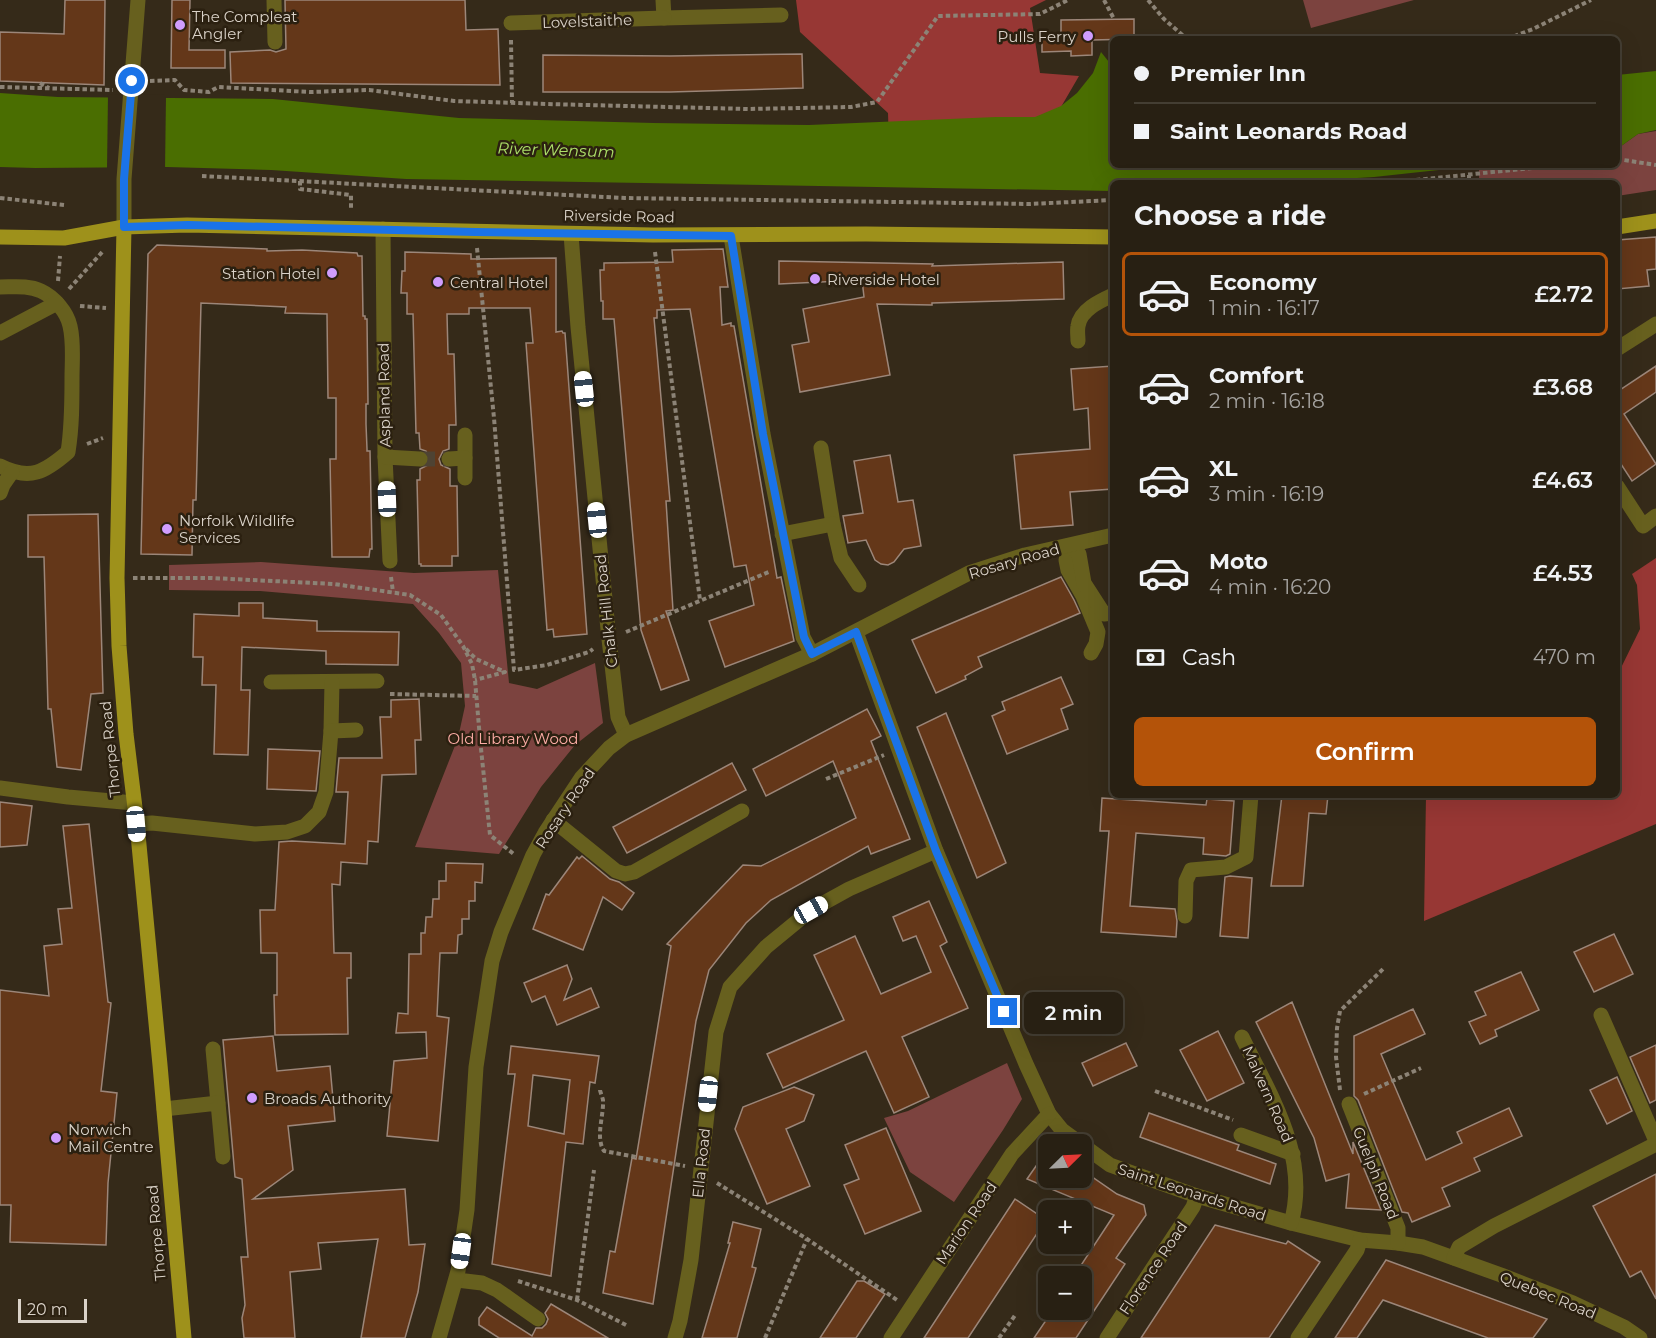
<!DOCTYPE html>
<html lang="en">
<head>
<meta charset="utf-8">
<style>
  body { margin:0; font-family:Montserrat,sans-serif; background:#342d21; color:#f1f3f6; height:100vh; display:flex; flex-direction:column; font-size:22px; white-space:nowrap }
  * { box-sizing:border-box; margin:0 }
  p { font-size:20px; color:#a5a3a0 }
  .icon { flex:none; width:33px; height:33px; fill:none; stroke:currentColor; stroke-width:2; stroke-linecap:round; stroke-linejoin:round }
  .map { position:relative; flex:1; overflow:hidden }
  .panel { position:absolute; left:1110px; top:180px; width:510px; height:618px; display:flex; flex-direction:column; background:#282013; border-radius:9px; box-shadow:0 6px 24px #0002,0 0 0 2px #443e33 }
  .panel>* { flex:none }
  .guide { position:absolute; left:1110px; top:36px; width:510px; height:132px; border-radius:9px; box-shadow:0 6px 24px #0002,0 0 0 2px #443e33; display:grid; align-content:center; height:132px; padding:0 24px; background:#282013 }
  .needle { width:39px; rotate:66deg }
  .fabs { position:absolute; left:1038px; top:1134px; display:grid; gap:12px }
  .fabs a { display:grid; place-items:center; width:54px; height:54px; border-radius:9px; background:#282013; box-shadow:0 6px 24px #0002,0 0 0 2px #443e33; font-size:30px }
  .scale { position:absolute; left:18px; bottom:15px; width:69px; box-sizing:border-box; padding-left:6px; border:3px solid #dad2c8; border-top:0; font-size:16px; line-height:21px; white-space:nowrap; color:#dad2c8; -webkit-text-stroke:4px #2b2010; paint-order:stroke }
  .end { position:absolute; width:27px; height:27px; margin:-14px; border:8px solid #1a73e8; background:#fff; box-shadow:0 0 0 3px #fff }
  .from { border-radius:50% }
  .bubble { position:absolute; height:42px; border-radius:9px; background:#282013; box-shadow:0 6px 24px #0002,0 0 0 2px #443e33; font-size:20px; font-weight:600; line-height:42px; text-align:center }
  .car { position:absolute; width:18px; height:36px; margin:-18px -9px; border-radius:8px; box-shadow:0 0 4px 2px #0007; background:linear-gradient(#fff 24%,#345 0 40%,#fff 0 76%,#345 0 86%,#fff 0) }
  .guide b { display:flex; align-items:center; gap:21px; height:57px; font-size:22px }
  .guide b+b { border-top:2px solid #443e33 }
  .guide i { width:15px; height:15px; background:#f1f3f6 }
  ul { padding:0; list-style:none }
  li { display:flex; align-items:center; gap:18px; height:84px; margin:0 12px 9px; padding:0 12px; border:3px solid transparent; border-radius:9px }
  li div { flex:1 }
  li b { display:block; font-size:22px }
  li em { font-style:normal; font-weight:600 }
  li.on { border-color:#b45309 }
  li>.icon { width:54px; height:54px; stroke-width:1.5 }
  h2 { padding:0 24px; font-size:27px; line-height:72px }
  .pay { display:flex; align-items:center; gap:15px; height:66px; padding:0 24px; font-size:22px }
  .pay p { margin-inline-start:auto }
  .primary-button { display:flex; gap:12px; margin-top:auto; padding:12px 24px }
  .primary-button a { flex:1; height:69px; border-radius:9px; background:#b45309; color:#fff; font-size:24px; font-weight:600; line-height:69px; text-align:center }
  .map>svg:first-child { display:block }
  .green { fill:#7c433f }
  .forest { fill:#973734 }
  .water { fill:#4a6e01 }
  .pier { fill:#352a19 }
  .building { fill:#643719; stroke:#9c8679; stroke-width:1.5; fill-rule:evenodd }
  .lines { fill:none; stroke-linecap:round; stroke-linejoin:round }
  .minor-tunnel { stroke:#4e4333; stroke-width:15; stroke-dasharray:15 8; stroke-linecap:butt }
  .path { stroke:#8c8376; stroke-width:4; stroke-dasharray:4.5 3; stroke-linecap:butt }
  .minor { stroke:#67601e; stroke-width:15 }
  .major { stroke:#9e911b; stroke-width:15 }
  .route { stroke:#1a73e8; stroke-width:8 }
  .poi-dot { fill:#d09dfe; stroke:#2b2010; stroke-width:2 }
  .labels { text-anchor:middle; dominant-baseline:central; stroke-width:5; stroke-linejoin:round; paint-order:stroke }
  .poi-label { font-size:15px; fill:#dad2c8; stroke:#2b2010; text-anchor:start }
  .street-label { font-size:15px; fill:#dad2c8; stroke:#2b2010 }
  .park-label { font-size:15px; fill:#fdada6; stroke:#2b2010 }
  .water-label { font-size:16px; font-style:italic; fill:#ade169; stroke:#2b2010 }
</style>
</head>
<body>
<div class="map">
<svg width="1656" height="1338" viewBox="0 0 1656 1338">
  <rect width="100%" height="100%" fill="#352a19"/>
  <g class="green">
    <polygon points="1303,0 1414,0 1311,28"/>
    <polygon points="1656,131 1656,190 1617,196 1617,183 1479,183 1479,166 1617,165 1617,149 1638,134"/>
    <polygon points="261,562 414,573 498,570 509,683 537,689 595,663 603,723 575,745 541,787 499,854 415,847 458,738 465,706 461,663 439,633 413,604 260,591 169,590 169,565"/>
    <polygon points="1007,1063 1022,1099 1003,1130 954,1202 910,1172 884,1118 908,1111"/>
  </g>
  <g class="forest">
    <polygon points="796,0 1046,0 1030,8 1040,73 1079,76 1054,119 889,145 888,113 800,32"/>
    <polygon points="1656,558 1656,824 1424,921 1426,795 1617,795 1617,676 1640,629 1637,585 1632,574"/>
  </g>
  <g class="water">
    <polygon points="1101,52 1113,67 1113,165 1485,165 1374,177 1274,183 1113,183 1113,191 406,179 271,170 167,167 35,168 0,167 0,93 58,97 273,99 459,118 654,123 809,125 996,117 1035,117 1061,106 1077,93 1093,73"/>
    <polygon points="1656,71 1656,130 1638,134 1617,149 1617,75"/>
  </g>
  <polygon class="pier" points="108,94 166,95 165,170 107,170"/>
  <g class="building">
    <polygon points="65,0 105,0 104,85 0,81 0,32 64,34"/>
    <polygon points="172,0 190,0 189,50 225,50 225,68 171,68"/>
    <polygon points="285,0 465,0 466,30 498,29 500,85 231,83 230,52 270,50 276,52 286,49"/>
    <polygon points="1134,19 1134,39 1092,40 1092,55 1071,56 1071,51 1042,52 1042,34 1061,34 1061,20"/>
    <polygon points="802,54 803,88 670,92 543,92 543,55 670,56"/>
    <polygon points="1656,237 1656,269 1647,270 1649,286 1617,289 1617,240"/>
    <polygon points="157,245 267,249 267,251 302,250 357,253 358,256 362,256 363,316 365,316 365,319 367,319 368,404 366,404 366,424 367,449 367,451 370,451 372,549 370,549 369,557 332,557 330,459 336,459 336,398 328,398 327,314 285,313 286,307 201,303 196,500 193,500 192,555 141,554 148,254"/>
    <polygon points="723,249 728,287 720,287 722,325 731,323 731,326 734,326 777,578 781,577 794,641 725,667 709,621 754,605 746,565 734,567 690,309 657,310 657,318 654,318 670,501 666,501 673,610 666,611 689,680 661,690 641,630 614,319 603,319 603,301 601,301 600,270 604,270 604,263 673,262 672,250"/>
    <polygon points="405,252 471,254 471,259 556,258 556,332 562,331 563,333 565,333 587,634 554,637 553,629 547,630 526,343 533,343 530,308 469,308 469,314 447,314 448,354 454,354 456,425 449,425 449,449 443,451 439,459 441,465 450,469 450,486 457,486 458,556 452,556 452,566 421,566 421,564 419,564 417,480 420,480 420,469 428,465 430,459 426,451 420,449 419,433 416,433 413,314 407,314 407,293 401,293 402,271 405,271"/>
    <polygon points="779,261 933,264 932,266 1063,262 1064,299 932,303 932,305 877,304 890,375 800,392 792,345 809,342 803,309 864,297 862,280 779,284"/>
    <polygon points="1113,366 1113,489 1070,492 1073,525 1021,529 1014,455 1090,449 1088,408 1074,410 1071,369"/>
    <polygon points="1656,366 1656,392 1624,414 1656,464 1632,481 1617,458 1617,392"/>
    <polygon points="890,455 898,502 913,500 921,546 904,549 894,562 888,565 881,564 875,560 866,540 848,543 843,516 863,513 854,461"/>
    <polygon points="98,514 103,693 91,694 81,770 57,767 51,709 48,709 44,557 28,557 28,515"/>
    <polygon points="1061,577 1074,600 1080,613 978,657 982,667 965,676 966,679 936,693 912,640"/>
    <polygon points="239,603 263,603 263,618 317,621 317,631 399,632 398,665 326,664 326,651 242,647 241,690 250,690 248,755 214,754 216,685 202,685 203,657 193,657 194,614 239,616"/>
    <polygon points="1061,677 1073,704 1061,709 1068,729 1007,754 992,716 1005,710 1002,702"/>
    <polygon points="419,699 421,740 415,740 416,774 382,775 378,842 368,841 367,864 341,862 340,885 332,884 334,953 351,953 351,978 347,978 348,1034 275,1035 274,995 277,995 277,953 261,953 260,910 275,910 279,842 292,841 345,844 348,792 336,792 339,758 382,758 380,717 391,717 391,700"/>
    <polygon points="867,709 881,736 871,741 910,839 871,854 868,846 771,900 746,923 709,970 696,1021 653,1304 603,1293 610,1251 615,1252 632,1158 636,1159 671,946 667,944 743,865 761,866 856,818 833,761 766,796 753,769"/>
    <polygon points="946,713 1006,863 977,878 917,727"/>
    <polygon points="268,749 320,751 316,791 267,789"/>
    <polygon points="732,763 746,790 627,853 613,827"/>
    <polygon points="1282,795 1328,795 1326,814 1309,813 1303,886 1271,886"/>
    <polygon points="1102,798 1206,805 1207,799 1234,801 1230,854 1226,856 1203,854 1204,838 1136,833 1130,906 1175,909 1177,921 1176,937 1101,932 1109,831 1100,831"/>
    <polygon points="0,802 32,806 27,845 0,847"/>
    <polygon points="89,824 108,1002 111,1003 101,1091 117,1093 108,1183 106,1245 10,1242 11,1205 0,1205 0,990 49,996 44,946 62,944 58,909 72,908 63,826"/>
    <polygon points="582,856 610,879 619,882 634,893 622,910 603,897 583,950 533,929 546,894 549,895 577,857 579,859"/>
    <polygon points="446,863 483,864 482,883 475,882 475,901 469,901 469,919 462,919 462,934 458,935 457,953 440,953 437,1016 449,1018 438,1141 387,1136 394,1061 427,1058 426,1032 396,1033 398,1013 408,1014 409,954 421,954 421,933 425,933 426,917 432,917 433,899 439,899 439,881 446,881"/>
    <polygon points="1230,876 1252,878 1248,938 1220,936 1225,877"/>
    <polygon points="929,901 947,942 940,946 968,1008 902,1037 929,1097 894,1113 866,1051 783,1088 767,1054 844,1020 814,955 855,936 881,994 931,972 916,936 903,941 893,917"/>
    <polygon points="1614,934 1633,974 1594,992 1574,952"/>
    <polygon points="567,965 572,979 564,1000 591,988 599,1007 557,1025 545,996 532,1002 524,983"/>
    <polygon points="1521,972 1539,1010 1495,1030 1497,1036 1480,1044 1469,1022 1486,1015 1475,992"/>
    <polygon points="1292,1002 1353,1154 1353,1142 1381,1210 1346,1208 1349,1174 1326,1181 1314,1138 1256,1022"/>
    <polygon points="1413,1009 1425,1034 1381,1054 1426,1160 1462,1143 1457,1132 1509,1108 1522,1136 1474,1158 1480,1171 1442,1188 1450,1206 1412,1222 1408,1213 1402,1212 1358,1100 1354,1096 1354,1036"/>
    <polygon points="1218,1031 1244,1083 1207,1101 1180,1050"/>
    <polygon points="273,1036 277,1071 330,1066 335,1121 288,1126 293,1170 253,1199 405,1189 409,1245 425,1244 418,1292 405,1338 361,1338 378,1239 318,1243 321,1269 290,1272 295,1338 244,1338 242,1318 245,1305 241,1257 248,1257 242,1179 235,1177 223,1040"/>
    <polygon points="1126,1043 1137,1066 1093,1086 1082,1063"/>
    <polygon points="1656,1045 1656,1100 1650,1103 1630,1057"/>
    <path d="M 511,1046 L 599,1056 L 595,1083 L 590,1082 L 583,1144 L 566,1142 L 551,1276 L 492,1264 L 515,1074 L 508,1074 ZM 533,1075 L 570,1080 L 564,1134 L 528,1126 Z"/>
    <polygon points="1617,1077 1632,1111 1607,1124 1590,1090"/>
    <polygon points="794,1087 814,1095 804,1121 786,1129 810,1186 767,1204 735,1129 743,1107"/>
    <polygon points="1149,1113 1239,1145 1237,1150 1276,1164 1270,1184 1140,1137"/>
    <polygon points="886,1128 921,1211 865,1234 844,1185 859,1179 845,1145"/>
    <polygon points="1048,1149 1048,1178 1082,1178 1082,1170 1117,1194 1144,1205 1146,1215 1116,1258 1125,1264 1076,1338 1034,1338 1053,1310 1082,1310 1082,1276 1074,1276 1114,1215 1027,1179"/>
    <polygon points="1656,1174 1656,1299 1641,1271 1630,1277 1593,1206"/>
    <polygon points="1015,1199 1046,1220 968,1338 924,1338"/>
    <polygon points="733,1222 761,1229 752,1267 756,1268 737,1338 702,1338 730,1243 728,1243"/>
    <polygon points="1215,1225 1286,1244 1288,1241 1320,1262 1269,1338 1141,1338"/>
    <polygon points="1386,1260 1547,1319 1533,1338 1488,1338 1383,1300 1357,1338 1335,1338"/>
    <polygon points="857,1281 864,1281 885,1294 856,1338 820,1338"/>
    <polygon points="551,1304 608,1338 499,1338 479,1325 479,1318 487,1307 532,1336 536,1328 542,1328 546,1324 548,1319 545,1313"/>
  </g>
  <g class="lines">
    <polyline class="minor-tunnel" points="420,459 449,459"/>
    <g class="path">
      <polyline points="1104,0 1114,19"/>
      <polyline points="1148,0 1164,19 1187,39"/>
      <polyline points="1507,39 1533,29 1591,0"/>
      <polyline points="511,40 512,103"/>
      <polyline points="1113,45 1113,50"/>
      <polyline points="150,81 175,80 184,90 209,92 218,87 310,92 369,90 454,101 547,104 748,109 851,107 877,102 938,16 1040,14 1068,0"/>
      <polyline points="40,83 49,88"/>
      <polyline points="0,87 113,90"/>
      <polyline points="1617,159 1656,165"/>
      <polyline points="1469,175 1469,183"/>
      <polyline points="202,176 625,198 1030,204 1113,200"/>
      <polyline points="300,181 300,189 351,195 351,210"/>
      <polyline points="1386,183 1562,165"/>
      <polyline points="0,198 64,205"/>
      <polyline points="477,248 494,418 514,670 547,665 589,652 593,649"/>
      <polyline points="655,252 700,600"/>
      <polyline points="58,281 60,256"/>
      <polyline points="69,289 104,250"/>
      <polyline points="80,306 106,308"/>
      <polyline points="87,444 103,438"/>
      <polyline points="391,577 393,592"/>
      <polyline points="133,578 211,578 334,584 410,595 441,615 463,646 472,664 475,680 480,739 490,835 515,855"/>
      <polyline points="1617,608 1618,609"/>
      <polyline points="626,632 771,571"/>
      <polyline points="466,649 476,659 505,672 475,680"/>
      <polyline points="390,694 476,696"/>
      <polyline points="826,779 884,755"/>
      <path d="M 600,1090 C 600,1091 603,1099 603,1100 C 604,1116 595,1137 604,1151 L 685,1166"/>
      <polyline points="1340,1090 1336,1057 1337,1028 1340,1011 1384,968"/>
      <polyline points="1155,1091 1233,1120"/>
      <polyline points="1364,1094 1421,1068"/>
      <polyline points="717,1183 807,1239 897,1300"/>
      <polyline points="518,1281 577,1300 628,1326"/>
      <polyline points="577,1300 594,1170"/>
      <polyline points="765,1338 807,1239"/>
      <polyline points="999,1338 1016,1314"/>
    </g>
    <g class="minor">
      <polyline points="274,0 275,42"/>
      <polyline points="663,0 664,18 781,15"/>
      <polyline points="511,23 664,18"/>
      <polyline points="124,227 124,179 138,0"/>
      <polyline points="383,229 385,457 390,561"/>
      <polyline points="571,234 578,327 609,639 618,717 626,735"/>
      <polyline points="731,236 763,434 803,637 812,654"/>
      <path d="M 0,287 C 14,287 28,285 41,291 C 54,297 67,312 70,326 C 74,343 72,361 72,378 C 72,403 72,427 68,452 C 45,472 30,481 0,466"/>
      <polyline points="0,333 57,303"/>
      <path d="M 1078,341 C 1078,336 1077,331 1078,326 C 1080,310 1100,301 1113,295"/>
      <polyline points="1617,349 1656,324"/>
      <polyline points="821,448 833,524"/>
      <polyline points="385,457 420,459"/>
      <polyline points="465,458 465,435"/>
      <polyline points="449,459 465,458 465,478"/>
      <polyline points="1617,486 1643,526 1656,516"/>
      <polyline points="0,493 3,485 12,472"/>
      <polyline points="782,534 833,524 841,558 859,585"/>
      <polyline points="1071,546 1066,560 1068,570 1083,596 1098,632 1096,644 1091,653"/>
      <polyline points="1071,546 1079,554 1084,583 1104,614 1113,613"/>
      <polyline points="856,632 936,851 1026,1064 1049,1114 1062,1130 1110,1165 1197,1196 1291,1223 1360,1240 1398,1243 1423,1247 1501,1275 1573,1303 1624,1327 1640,1338"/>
      <polyline points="271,682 377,681"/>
      <polyline points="331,731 332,682"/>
      <polyline points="0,788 68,797 134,803"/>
      <polyline points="553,820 616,871 625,874 634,872 742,811"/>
      <polyline points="137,824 152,823 255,834 287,832 305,826 319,812 326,792 331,731 356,730"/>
      <polyline points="1185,916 1186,881 1191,870 1226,867 1246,857 1251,795"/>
      <polyline points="1601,1015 1656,1141"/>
      <path d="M 1242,1037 C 1270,1095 1310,1156 1291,1223"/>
      <polyline points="213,1049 218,1103"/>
      <polyline points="1349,1104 1398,1228 1398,1243"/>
      <polyline points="164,1109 218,1103 223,1157"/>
      <polyline points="1241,1135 1293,1154"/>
      <polyline points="1454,1258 1459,1247 1494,1226 1656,1144"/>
      <polyline points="457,1280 482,1283 497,1290 538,1319"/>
      <polyline points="439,1338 458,1271 467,1210 476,1067 492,961 501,932 533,855 545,833 582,777 609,748 626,735 812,654 969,573 1025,555 1113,535"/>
      <polyline points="675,1338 680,1321 691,1260 716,1032 730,987 766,947 811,910 849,889 936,851"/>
      <polyline points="891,1338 1012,1154 1049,1114"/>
      <polyline points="1107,1338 1193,1207 1197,1196"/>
      <polyline points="1298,1338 1357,1250 1360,1240"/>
    </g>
    <g class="major">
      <polyline points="124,227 117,578 119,646 126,734 137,824 160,1065 184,1338"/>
      <polyline points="1617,227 1656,221"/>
      <polyline points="0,237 64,238 124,227 187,225 653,235 866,234 1113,237"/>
    </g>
  </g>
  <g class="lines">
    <polyline class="route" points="132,81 124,179 124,227 188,225 475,232 731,236 763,434 804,637 812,654 856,632 936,851 1004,1012"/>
  </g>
  <g class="poi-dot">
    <circle cx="180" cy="25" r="6"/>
    <circle cx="1088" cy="36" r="6"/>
    <circle cx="332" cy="273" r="6"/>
    <circle cx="815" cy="279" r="6"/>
    <circle cx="438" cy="282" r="6"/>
    <circle cx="167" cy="529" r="6"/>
    <circle cx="252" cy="1098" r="6"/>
    <circle cx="56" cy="1138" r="6"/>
  </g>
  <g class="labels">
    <g class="poi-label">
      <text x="192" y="16">The Compleat<tspan x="192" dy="17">Angler</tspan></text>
      <text x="1076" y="36" text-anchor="end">Pulls Ferry</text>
      <text x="320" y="273" text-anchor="end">Station Hotel</text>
      <text x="827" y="279">Riverside Hotel</text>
      <text x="450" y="282">Central Hotel</text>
      <text x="179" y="520">Norfolk Wildlife<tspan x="179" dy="17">Services</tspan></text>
      <text x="264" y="1098">Broads Authority</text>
      <text x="68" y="1129">Norwich<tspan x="68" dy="17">Mail Centre</tspan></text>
    </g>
    <g class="street-label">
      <text transform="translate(587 21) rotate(-2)">Lovelstaithe</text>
      <text transform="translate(619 216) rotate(1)">Riverside Road</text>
      <text transform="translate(384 395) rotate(-91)">Aspland Road</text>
      <text transform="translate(1014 561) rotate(-16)">Rosary Road</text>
      <text transform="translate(606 611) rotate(-96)">Chalk Hill Road</text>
      <text transform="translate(110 749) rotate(-96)">Thorpe Road</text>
      <text transform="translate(565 808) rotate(-56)">Rosary Road</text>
      <text transform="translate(1268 1094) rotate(66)">Malvern Road</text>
      <text transform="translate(701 1163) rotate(-84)">Ella Road</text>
      <text transform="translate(1376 1173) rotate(68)">Guelph Road</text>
      <text transform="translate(1192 1192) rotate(18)">Saint Leonards Road</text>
      <text transform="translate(966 1223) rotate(-56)">Marion Road</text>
      <text transform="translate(156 1233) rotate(-95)">Thorpe Road</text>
      <text transform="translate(1153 1268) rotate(-56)">Florence Road</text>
      <text transform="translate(1548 1295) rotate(22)">Quebec Road</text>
    </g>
    <g class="park-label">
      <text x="513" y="738">Old Library Wood</text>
    </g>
    <g class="water-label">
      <text transform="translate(556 150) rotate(2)">River Wensum</text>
    </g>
  </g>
</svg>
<div class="fabs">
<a><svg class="needle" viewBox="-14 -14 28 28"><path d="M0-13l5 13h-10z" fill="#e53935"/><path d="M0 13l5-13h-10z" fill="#a5a3a0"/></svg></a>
<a>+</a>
<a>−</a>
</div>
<div class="scale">20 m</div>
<i class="end from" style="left:132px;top:81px"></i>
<i class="end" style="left:1004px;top:1012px"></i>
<div class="bubble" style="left:1024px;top:992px;width:99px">2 min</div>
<i class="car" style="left:584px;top:389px;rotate:354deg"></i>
<i class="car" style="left:387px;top:499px;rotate:358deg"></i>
<i class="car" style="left:597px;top:520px;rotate:354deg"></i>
<i class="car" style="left:136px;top:824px;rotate:175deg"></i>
<i class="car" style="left:811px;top:910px;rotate:61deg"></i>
<i class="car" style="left:708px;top:1094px;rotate:186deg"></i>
<i class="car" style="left:461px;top:1251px;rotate:188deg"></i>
<div class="guide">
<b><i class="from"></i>Premier Inn</b>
<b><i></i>Saint Leonards Road</b>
</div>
<section class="panel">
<h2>Choose a ride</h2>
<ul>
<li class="on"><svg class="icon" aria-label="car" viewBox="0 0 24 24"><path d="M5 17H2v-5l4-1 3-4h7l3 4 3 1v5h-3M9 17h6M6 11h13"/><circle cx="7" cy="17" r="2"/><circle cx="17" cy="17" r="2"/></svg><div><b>Economy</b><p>1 min · 16:17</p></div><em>£2.72</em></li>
<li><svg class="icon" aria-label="car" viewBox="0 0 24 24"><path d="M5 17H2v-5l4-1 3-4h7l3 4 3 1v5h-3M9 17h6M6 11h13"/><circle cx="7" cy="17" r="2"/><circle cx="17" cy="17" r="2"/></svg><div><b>Comfort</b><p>2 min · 16:18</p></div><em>£3.68</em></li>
<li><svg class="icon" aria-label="car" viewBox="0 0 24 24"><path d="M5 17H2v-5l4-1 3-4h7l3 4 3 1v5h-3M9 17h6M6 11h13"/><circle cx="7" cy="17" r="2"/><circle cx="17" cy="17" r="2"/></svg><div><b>XL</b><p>3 min · 16:19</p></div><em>£4.63</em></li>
<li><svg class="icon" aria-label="car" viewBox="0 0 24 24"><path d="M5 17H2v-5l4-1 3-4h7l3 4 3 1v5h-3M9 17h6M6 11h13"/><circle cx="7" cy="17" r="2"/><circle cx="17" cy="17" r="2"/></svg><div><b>Moto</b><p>4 min · 16:20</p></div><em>£4.53</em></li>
</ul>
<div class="pay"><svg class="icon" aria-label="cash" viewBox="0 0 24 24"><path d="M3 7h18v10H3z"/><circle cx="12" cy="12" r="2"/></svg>Cash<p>470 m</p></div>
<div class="primary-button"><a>Confirm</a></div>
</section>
</div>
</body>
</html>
